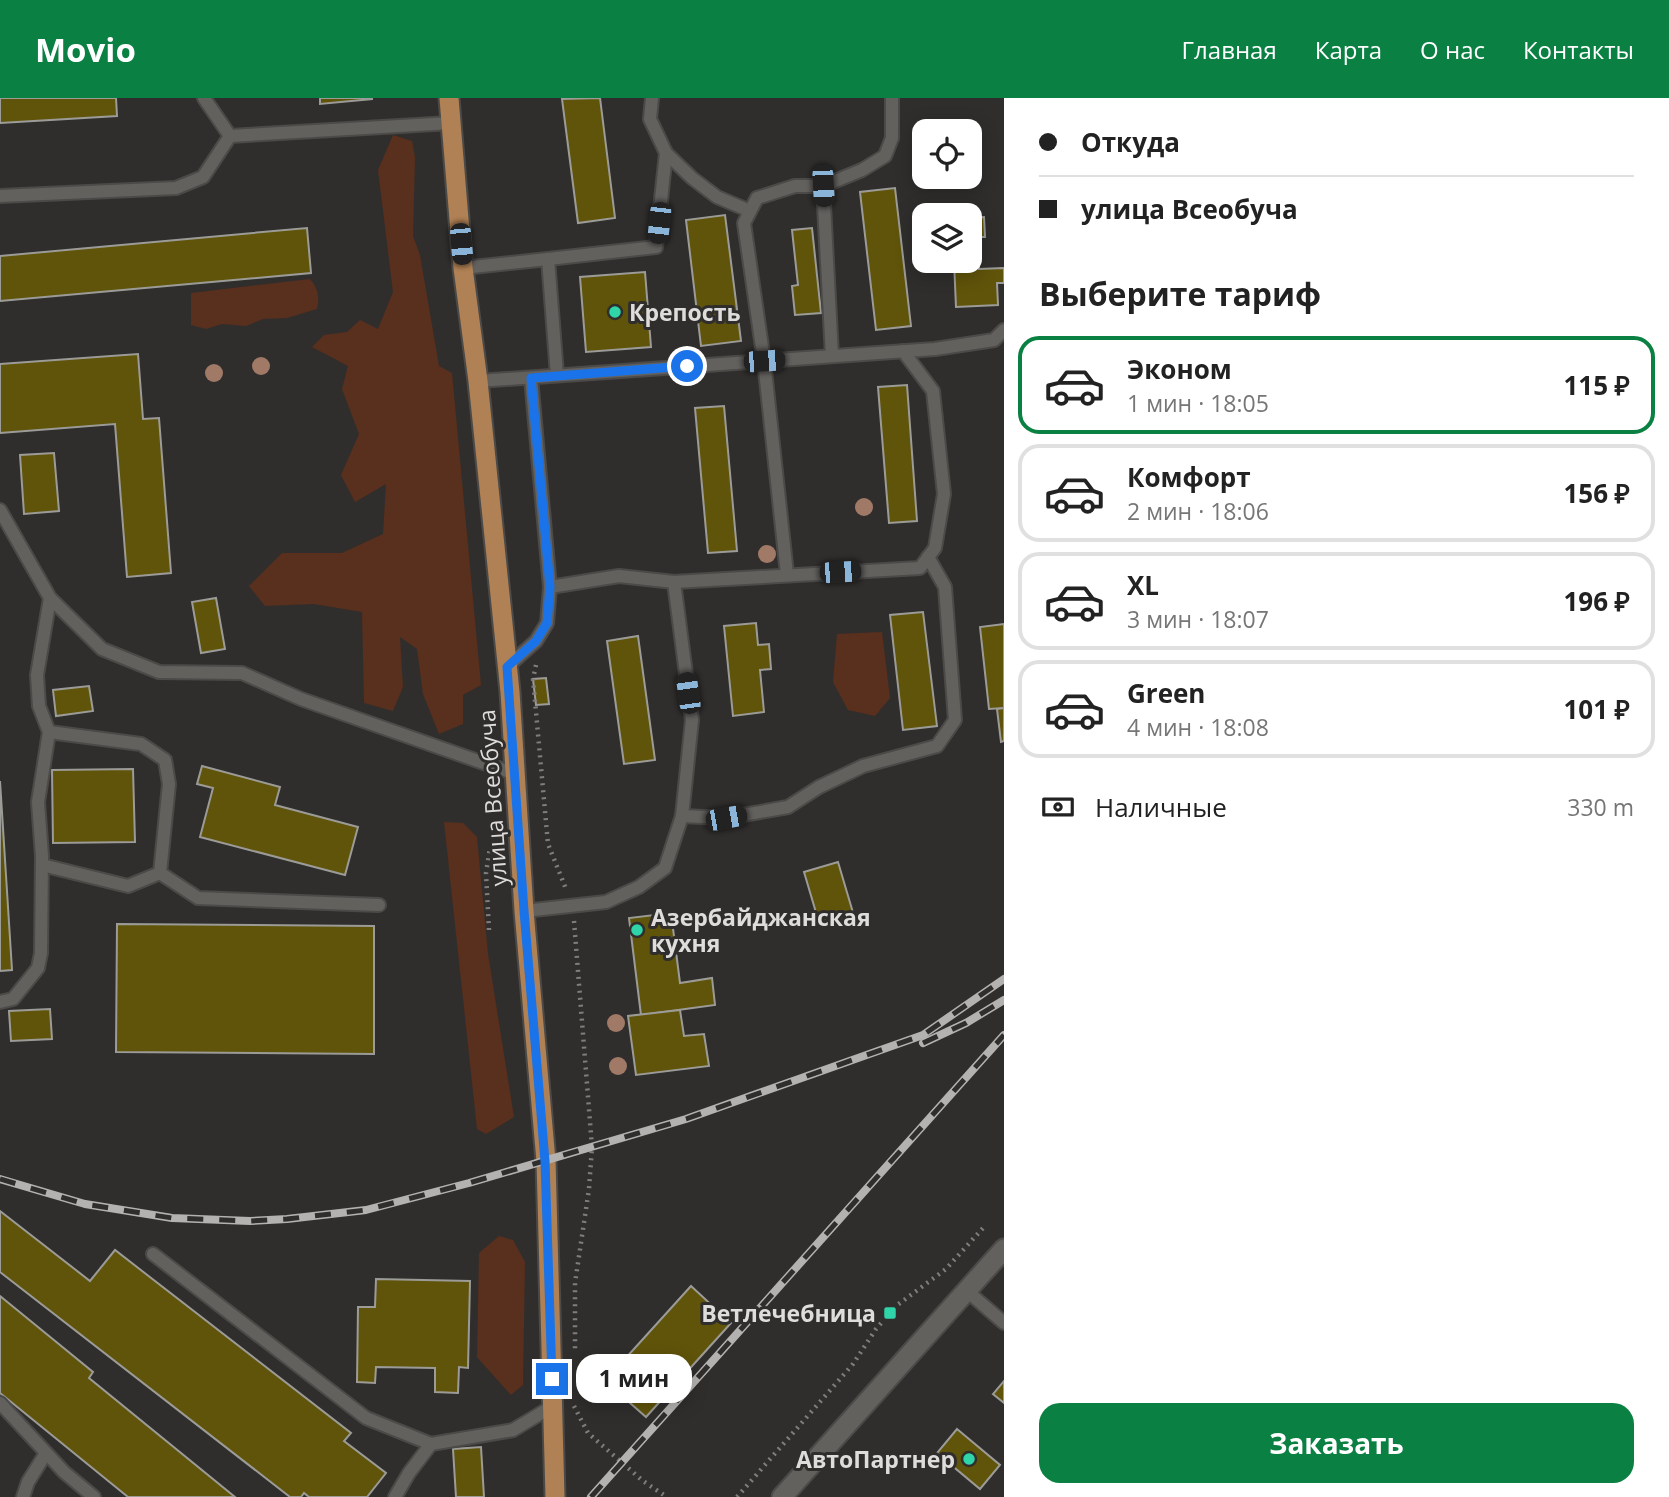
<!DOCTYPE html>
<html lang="ru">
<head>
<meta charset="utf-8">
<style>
  body { margin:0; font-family:"Open Sans",sans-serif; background:#f6f6f6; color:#222; height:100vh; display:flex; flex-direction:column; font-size:26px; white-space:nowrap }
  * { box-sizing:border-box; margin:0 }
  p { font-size:23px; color:#767676 }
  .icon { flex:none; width:38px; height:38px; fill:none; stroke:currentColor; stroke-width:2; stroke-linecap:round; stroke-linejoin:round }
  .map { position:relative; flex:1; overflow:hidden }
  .drawer { display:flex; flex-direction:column; background:#fff; width:665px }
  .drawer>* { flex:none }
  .top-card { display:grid; align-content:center; height:154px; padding:0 35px; background:#fff }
  .controls { position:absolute; left:912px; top:21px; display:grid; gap:14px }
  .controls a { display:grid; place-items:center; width:70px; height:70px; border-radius:14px; background:#fff; box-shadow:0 4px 18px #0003; font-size:35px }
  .end { position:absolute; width:32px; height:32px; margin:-16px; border:9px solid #1a73e8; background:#fff; box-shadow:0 0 0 4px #fff }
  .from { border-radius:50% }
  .bubble { position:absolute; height:49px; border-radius:21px; background:#fff; box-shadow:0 4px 18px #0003; font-size:23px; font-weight:700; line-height:49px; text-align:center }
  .car { position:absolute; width:21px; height:42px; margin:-21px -10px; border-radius:9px; box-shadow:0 0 5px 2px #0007; background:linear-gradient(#222 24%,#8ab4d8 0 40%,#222 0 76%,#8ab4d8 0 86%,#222 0) }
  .top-card b { display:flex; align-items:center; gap:24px; height:66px; font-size:26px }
  .top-card b+b { border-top:2px solid #e0e0e0 }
  .top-card i { width:18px; height:18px; background:#222 }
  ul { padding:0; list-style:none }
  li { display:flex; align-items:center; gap:21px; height:98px; margin:0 14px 10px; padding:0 21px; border:4px solid #e0e0e0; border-radius:21px }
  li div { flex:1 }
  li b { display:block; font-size:26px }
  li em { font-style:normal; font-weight:700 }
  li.on { border-color:#0b8043 }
  li>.icon { width:63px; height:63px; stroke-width:1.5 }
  h2 { padding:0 35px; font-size:32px; line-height:84px }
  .pay { display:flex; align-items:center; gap:18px; height:77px; padding:0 35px; font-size:26px }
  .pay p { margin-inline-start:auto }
  .button { display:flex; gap:14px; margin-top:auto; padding:14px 35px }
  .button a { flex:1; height:80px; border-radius:21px; background:#0b8043; color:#fff; font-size:28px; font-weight:700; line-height:80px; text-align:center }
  header { display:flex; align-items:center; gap:42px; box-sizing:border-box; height:98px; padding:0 35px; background:#0b8043; color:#fff }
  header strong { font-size:33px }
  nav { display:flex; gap:38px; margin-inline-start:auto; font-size:24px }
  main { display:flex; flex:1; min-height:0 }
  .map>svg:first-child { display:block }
  .green { fill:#592f1d }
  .building { fill:#60530a; stroke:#9b9b97; stroke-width:2 }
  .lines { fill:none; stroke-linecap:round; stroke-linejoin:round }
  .service-casing { stroke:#4b4a48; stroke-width:16 }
  .tertiary-casing { stroke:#4b4a48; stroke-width:23 }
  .primary-casing { stroke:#4b4a48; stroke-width:23 }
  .path { stroke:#807e7c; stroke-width:4.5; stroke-dasharray:2 5; stroke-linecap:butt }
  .service { stroke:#63615e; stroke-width:12 }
  .tertiary { stroke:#63615e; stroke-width:19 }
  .primary { stroke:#b08154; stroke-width:19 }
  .rail-casing { stroke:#b3b2b0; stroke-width:8 }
  .rail { stroke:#302e2c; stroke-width:5; stroke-dasharray:16; stroke-linecap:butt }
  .tree { fill:#a17967 }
  .route { stroke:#1a73e8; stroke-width:9 }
  .poi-dot { fill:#30d4a9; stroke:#302e2c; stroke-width:2.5 }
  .labels { text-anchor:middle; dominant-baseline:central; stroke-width:6; stroke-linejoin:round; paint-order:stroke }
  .poi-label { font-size:23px; font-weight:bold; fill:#dedddb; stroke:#302e2c; text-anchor:start }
  .street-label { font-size:23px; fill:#dedddb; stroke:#302e2c }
</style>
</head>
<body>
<header>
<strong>Movio</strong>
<nav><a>Главная</a><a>Карта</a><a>О нас</a><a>Контакты</a></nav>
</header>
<main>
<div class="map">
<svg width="1004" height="1399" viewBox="0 0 1004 1399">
  <rect width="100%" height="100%" fill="#302e2c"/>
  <g class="green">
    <polygon points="393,37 412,43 415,59 413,138 420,157 439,268 452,275 481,587 463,597 463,626 439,636 423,596 417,551 400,539 403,589 393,613 364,605 362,514 314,506 265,508 249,488 282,455 342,455 383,436 386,386 355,404 341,377 359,336 342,291 348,268 312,249 324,237 347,234 360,222 378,231 393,194 378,72"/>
    <path d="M 310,181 C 318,190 320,200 317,211 L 287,220 L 263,221 L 246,228 L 222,226 L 206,231 L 191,227 L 191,195 Z"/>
    <polygon points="882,534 890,600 875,618 848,612 833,584 837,536"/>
    <polygon points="444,724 463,725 477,739 488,856 514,1019 486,1036 477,1031"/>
    <polygon points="499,1138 513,1142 525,1164 523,1287 511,1297 477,1259 479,1155"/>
  </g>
  <g class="building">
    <polygon points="0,0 116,0 117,18 0,25"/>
    <polygon points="320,0 372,0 372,1 320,6"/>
    <polygon points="600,0 615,120 578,125 562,1"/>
    <polygon points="895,90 911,228 876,232 860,94"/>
    <polygon points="725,117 741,243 701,248 686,122"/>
    <polygon points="984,119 985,139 978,139 979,171 1004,170 1004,185 997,185 998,207 956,209 954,163 970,163 970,120"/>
    <polygon points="307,130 311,175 0,203 0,158"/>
    <polygon points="812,130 821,215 795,217 792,188 798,187 792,132"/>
    <polygon points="645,174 651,249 586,254 580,179"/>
    <polygon points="138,256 143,321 159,320 171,475 127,479 115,326 0,335 0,266"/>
    <polygon points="907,287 917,423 889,425 878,289"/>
    <polygon points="724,308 737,453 708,455 695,310"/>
    <polygon points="54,355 59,413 24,416 20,357"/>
    <polygon points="216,500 225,551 201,555 192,504"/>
    <polygon points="923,514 937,628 903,632 890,517"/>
    <polygon points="756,525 758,547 769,546 771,571 760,572 764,614 733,618 724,528"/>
    <polygon points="1004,526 1004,610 989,611 980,529"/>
    <polygon points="638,538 655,662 624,666 607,543"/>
    <polygon points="546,580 549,606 536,607 533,581"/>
    <polygon points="89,588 93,613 56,618 53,592"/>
    <polygon points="1004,610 1004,643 1001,644 997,611"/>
    <polygon points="202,668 280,689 275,707 358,729 345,777 200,739 213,690 197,686"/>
    <polygon points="133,671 135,744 53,745 52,672"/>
    <polygon points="0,683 12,872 0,873"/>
    <polygon points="838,764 854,818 820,828 804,774"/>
    <polygon points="671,815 680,885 712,880 715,907 641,917 629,820"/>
    <polygon points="117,826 374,828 374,956 116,954"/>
    <polygon points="50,911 52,941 11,943 9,913"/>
    <polygon points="680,912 684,938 704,936 709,968 636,977 628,918"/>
    <polygon points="0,1113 90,1183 115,1152 351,1335 344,1343 386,1375 367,1399 309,1399 304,1395 301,1399 290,1399 0,1174"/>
    <polygon points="376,1181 470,1183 468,1270 459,1269 458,1295 435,1294 435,1270 376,1269 375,1285 357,1284 358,1209 375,1209"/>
    <polygon points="691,1188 731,1225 646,1319 605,1283"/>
    <polygon points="0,1198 93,1274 89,1280 235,1399 128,1399 0,1295"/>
    <polygon points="1004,1283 1004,1305 993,1296"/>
    <polygon points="957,1331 1000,1367 980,1391 937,1355"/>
    <polygon points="481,1349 484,1399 456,1399 453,1351"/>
  </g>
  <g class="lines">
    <defs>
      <g id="service">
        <polyline points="204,0 230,38"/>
        <polyline points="652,0 650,21 666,55 692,80 717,99 750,113"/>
        <polyline points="230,38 451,25"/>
        <polyline points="823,88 832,258"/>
        <polyline points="0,98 176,90 203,79 230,38"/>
        <polyline points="548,161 656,149 666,55"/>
        <polyline points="463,170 548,161 557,277"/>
        <polyline points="478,283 935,251 994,242 1004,232"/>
        <polyline points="0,412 50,500 102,551 159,574 242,575 301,601 515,676"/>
        <polyline points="787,476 764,263 744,125 757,100 795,88 823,88 862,72 885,58 892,40 892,0"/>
        <polyline points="550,489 619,478 674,484 920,470 935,450 944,396 933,293 903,253"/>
        <polyline points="507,569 536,543 547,525 550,489 531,280"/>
        <polyline points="682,718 726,720 788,709 819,689 863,668 937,648 955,622 945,489 928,459"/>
        <polyline points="42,767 128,788 160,775 169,686 165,662 141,646 49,634"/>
        <polyline points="160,775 198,800 379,807"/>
        <polyline points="524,813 606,804 639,789 665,770 682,718 692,622 674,484"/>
        <polyline points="0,904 13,901 38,870 41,855 42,758 38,704 49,634 39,608 37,577 50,500"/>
        <polyline points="153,1156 366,1320 431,1346"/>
        <polyline points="967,1193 1004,1225"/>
        <polyline points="0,1305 64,1374 94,1399"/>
        <polyline points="23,1399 28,1384 46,1355"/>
        <polyline points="395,1399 409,1375 431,1346 513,1332 553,1308"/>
      </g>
      <polyline id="tertiary" points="782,1399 1004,1151"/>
      <polyline id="primary" points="449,0 463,170 478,283 510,594 524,813 546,1063 555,1399"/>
    </defs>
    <use href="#service" class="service-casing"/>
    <use href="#tertiary" class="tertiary-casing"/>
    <use href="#primary" class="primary-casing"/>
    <g class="path">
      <polyline points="536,567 533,581 548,746 566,791"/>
      <polyline points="574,823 592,1049 589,1091 575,1185 575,1254"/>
      <polyline points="489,832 486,775 490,750"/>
      <polyline points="574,1308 588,1335 643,1383 667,1399"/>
      <polyline points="737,1399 853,1266 876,1231 896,1208 946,1171 983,1130"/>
    </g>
    <use href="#service" class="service"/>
    <use href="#tertiary" class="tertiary"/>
    <use href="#primary" class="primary"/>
    <defs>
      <g id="rail">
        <polyline points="923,945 966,925 1004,902"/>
        <polyline points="0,1081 85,1106 172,1120 250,1123 287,1121 366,1112 469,1085 686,1021 923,937 1004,881"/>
        <polyline points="591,1399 1004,937"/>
      </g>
    </defs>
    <use href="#rail" class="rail-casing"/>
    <use href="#rail" class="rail"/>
  </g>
  <g class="tree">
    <circle cx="261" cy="268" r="9"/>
    <circle cx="214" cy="275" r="9"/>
    <circle cx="864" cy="409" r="9"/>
    <circle cx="767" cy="456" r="9"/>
    <circle cx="616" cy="925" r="9"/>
    <circle cx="618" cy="968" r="9"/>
  </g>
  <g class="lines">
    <polyline class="route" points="552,1281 545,1063 524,813 507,569 536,543 547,525 550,489 531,280 687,268"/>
  </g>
  <g class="poi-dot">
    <circle cx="615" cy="214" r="7"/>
    <circle cx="637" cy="832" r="7"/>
    <rect x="883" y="1208" width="14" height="14" rx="3.5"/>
    <circle cx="969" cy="1361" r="7"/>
  </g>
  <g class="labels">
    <g class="poi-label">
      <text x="629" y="214">Крепость</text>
      <text x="651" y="819">Азербайджанская<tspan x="651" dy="26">кухня</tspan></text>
      <text x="876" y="1215" text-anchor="end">Ветлечебница</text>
      <text x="955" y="1361" text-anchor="end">АвтоПартнер</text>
    </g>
    <g class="street-label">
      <text transform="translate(492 700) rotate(-94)">улица Всеобуча</text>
    </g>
  </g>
</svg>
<div class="controls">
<a><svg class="icon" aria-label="locate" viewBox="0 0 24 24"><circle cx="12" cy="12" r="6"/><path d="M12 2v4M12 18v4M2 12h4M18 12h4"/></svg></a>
<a><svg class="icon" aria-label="layers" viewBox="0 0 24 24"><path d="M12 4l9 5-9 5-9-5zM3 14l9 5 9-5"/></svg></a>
</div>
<i class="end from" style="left:687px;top:268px"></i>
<i class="end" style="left:552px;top:1281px"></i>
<div class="bubble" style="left:576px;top:1256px;width:116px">1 мин</div>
<i class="car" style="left:823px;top:88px;rotate:177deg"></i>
<i class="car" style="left:659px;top:125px;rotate:186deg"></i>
<i class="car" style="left:461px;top:146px;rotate:175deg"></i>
<i class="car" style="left:764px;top:263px;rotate:86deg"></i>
<i class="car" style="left:840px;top:474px;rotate:87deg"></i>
<i class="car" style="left:688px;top:595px;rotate:352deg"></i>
<i class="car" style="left:726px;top:720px;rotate:80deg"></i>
</div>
<section class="drawer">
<div class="top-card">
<b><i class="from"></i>Откуда</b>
<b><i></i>улица Всеобуча</b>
</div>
<h2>Выберите тариф</h2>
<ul>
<li class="on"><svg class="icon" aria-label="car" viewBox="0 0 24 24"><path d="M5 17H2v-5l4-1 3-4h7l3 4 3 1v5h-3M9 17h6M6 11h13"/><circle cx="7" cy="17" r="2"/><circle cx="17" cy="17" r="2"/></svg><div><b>Эконом</b><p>1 мин · 18:05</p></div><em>115 ₽</em></li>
<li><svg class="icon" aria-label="car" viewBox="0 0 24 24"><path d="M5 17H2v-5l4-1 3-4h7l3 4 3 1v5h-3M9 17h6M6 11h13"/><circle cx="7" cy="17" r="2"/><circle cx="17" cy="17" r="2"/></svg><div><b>Комфорт</b><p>2 мин · 18:06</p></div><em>156 ₽</em></li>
<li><svg class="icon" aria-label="car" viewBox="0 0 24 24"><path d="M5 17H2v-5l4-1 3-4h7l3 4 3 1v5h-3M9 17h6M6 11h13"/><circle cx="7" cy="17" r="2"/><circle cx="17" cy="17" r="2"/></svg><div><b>XL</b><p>3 мин · 18:07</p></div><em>196 ₽</em></li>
<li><svg class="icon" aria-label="car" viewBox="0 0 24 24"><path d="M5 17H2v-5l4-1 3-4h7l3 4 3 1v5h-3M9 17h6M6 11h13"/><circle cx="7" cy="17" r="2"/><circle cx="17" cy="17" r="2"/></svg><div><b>Green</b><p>4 мин · 18:08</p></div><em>101 ₽</em></li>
</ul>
<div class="pay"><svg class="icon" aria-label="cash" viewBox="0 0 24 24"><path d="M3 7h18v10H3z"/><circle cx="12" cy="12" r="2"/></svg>Наличные<p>330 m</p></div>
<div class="button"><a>Заказать</a></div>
</section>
</main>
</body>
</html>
